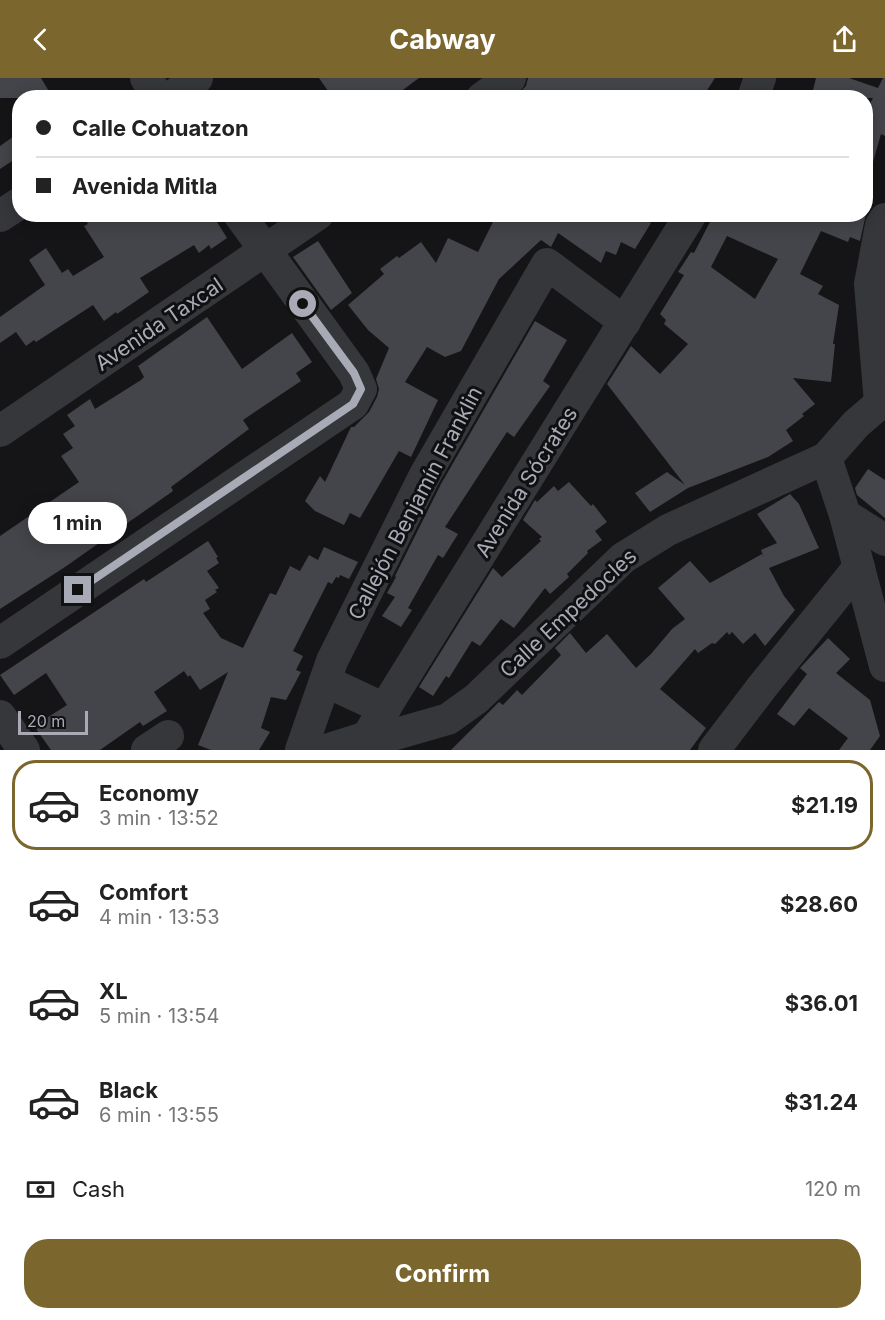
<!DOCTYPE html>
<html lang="en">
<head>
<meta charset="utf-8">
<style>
  body { margin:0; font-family:Inter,sans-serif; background:#f6f6f6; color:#222; height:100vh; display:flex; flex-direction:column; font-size:22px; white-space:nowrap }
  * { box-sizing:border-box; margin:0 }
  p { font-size:20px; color:#767676 }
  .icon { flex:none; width:33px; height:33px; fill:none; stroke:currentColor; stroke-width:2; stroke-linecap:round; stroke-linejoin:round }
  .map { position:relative; height:672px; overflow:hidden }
  .sheet { display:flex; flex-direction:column; background:#fff; flex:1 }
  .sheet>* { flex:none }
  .top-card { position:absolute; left:12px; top:12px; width:861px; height:132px; border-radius:24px; box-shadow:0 3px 15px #0003; display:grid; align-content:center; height:132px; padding:0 24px; background:#fff }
  .scale { position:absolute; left:18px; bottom:15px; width:70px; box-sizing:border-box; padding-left:6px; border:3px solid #a8abb6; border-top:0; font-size:16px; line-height:21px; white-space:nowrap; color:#a8abb6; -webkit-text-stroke:4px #101012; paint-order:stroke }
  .end { position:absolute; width:27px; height:27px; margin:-14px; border:8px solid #a8abb6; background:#111; box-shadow:0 0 0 3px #111 }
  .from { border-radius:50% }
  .bubble { position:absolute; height:42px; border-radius:21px; background:#fff; box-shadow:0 3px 15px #0003; font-size:20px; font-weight:700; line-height:42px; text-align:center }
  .top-card b { display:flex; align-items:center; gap:21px; height:57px; font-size:22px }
  .top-card b+b { border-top:2px solid #e0e0e0 }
  .top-card i { width:15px; height:15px; background:#222 }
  ul { padding:10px 0 0; list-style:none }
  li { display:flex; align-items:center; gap:18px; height:90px; margin:0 12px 9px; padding:0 12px; border:3px solid transparent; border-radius:24px }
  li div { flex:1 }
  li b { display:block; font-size:22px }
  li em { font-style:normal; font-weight:700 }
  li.current { border-color:#7b662e }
  li>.icon { width:54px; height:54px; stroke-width:1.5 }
  .pay { display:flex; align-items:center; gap:15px; height:66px; padding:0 24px; font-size:22px }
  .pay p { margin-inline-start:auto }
  .action { display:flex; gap:12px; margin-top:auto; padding:12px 24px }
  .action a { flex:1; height:69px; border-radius:24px; background:#7b662e; color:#fff; font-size:24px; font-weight:700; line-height:69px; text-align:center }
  header { display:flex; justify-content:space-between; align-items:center; height:78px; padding:0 24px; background:#7b662e; color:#fff; font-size:27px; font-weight:700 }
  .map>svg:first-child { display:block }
  .building { fill:#44454a; fill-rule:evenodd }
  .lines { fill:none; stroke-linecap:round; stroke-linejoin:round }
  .minor { stroke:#36373b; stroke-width:32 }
  .route { stroke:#a8abb6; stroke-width:8 }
  .labels { text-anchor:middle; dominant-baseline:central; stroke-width:6; stroke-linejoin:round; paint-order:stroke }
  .street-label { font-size:21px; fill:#a8abb6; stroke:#101012 }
</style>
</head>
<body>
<header><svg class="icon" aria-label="back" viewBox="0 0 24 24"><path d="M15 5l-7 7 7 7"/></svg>Cabway<svg class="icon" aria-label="share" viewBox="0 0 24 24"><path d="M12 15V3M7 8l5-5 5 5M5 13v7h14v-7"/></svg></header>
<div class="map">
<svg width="885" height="672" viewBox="0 0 885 672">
  <rect width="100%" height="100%" fill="#151517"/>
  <g class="building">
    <polygon points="0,0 41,0 53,20 0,20"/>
    <polygon points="319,0 419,0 392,20 333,20"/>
    <polygon points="528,0 715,0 702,20 514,20 526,8"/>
    <polygon points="816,0 849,0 878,10 883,0 885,0 885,58 881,56 871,91 866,91 866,33 873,20 811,20"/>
    <polygon points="20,54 20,78 0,91 0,68"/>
    <polygon points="82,136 212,136 227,160 211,171 209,167 199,175 194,167 140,200 149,214 117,236 116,234 104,243 93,227 36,264 34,262 26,268 16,254 0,265 0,239 45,207 29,182 46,170 62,195 68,191 73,198 104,179 84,148 88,146"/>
    <polygon points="497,136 649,136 646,142 651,145 635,171 621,164 616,177 606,173 601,185 558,155 551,169 541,162 499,201 461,273 445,279 427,269 405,304 438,322 411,379 399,373 360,440 350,435 344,447 315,433 305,423 320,398 325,404 351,349 354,349 369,334 377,319 379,311 376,301 389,270 368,252 348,227 384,196 380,191 397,178 399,180 421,164 436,185 448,160 478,174"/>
    <path d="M 714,136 L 866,136 L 860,163 L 850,159 L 848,164 L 821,153 L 800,196 L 823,208 L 818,216 L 839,227 L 833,266 L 835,266 L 831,304 L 793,300 L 815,326 L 802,336 L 804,338 L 786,352 L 793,363 L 768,379 L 688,410 L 650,434 L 635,415 L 667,394 L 685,407 L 607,306 L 631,268 L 660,296 L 688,266 L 664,246 L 666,242 L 660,236 L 684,197 L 678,194 L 691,174 L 694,175 ZM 727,158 L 778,181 L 755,221 L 711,189 Z"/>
    <polygon points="318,163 352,215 331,232 293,179"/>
    <polygon points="207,239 242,291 292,255 312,284 296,295 301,303 243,342 249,351 171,409 173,413 65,489 0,531 0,458 79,404 61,378 73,370 63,356 75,348 67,337 90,321 95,331 141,302 144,299 138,288"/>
    <polygon points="535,243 567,262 543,303 550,308 514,359 507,354 445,449 458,456 443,480 438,477 408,530 412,532 401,549 382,538 395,519 387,515 396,499 395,498 441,406"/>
    <polygon points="868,391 885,402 885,440 857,417 855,410"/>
    <polygon points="569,404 591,428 593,426 607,444 595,453 602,462 587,473 588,475 567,496 569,499 550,516 545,510 514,550 501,541 480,568 472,563 449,600 446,598 433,618 419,609 493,490 502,499 541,463 539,461 542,459 523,442 535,422 537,424 554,408 558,413"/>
    <polygon points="790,416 799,426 819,470 769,490 784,518 795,532 765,568 755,555 743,566 732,554 729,557 727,554 715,566 712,565 698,575 695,571 660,611 706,650 690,672 451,672 499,624 503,627 517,612 522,617 561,577 555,570 570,555 586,575 607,556 636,590 651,576 672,551 685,541 658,510 690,483 710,505 762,476 764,480 761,472 777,465 757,436"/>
    <polygon points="208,463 218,479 216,480 219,485 207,493 219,510 215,512 217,514 205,522 210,531 203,535 221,560 243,570 270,515 276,517 290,488 300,493 309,477 318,482 324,469 358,484 349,501 340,497 339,500 336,499 332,506 328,504 293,573 303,578 296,592 301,594 286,622 271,619 261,650 270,654 259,672 211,672 198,667 228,594 200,612 190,597 188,599 184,593 154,614 167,633 143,648 140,644 100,672 51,672 34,648 67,627 46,595 14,617 0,597 144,501 146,504"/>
    <polygon points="828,560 850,581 836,595 870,622 880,658 870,672 839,672 848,660 809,630 794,648 777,636 807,596 800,590"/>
  </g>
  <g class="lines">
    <g class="minor">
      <polyline points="146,0 159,20"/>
      <polyline points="170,20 197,0"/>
      <polyline points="482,20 510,0"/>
      <polyline points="753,20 760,0"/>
      <polyline points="0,138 20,125"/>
      <polyline points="880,325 870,206 881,147 885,141"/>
      <polyline points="0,353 318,136"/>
      <polyline points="826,380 845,437 885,588"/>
      <polyline points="845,437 885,462"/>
      <polyline points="0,565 353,326 361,311 354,295 239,136"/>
      <polyline points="325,603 385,631"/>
      <polyline points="0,638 24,672"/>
      <polyline points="362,671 367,659 691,136"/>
      <polyline points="147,672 168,658"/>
      <polyline points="301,672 332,583 425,397 547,186 625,244"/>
      <polyline points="326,672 367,659 396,656 448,641 476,621 623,480 668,452 826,380 856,346 885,321"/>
      <polyline points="714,672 762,609 859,489"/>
    </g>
  </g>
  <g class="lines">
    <polyline class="route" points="78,512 353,326 361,311 354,295 303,226"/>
  </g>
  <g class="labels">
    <g class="street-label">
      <text transform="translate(159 246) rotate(-34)">Avenida Taxcal</text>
      <text transform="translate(526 404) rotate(-58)">Avenida Sócrates</text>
      <text transform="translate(415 425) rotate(-62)">Callejón Benjamín Franklin</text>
      <text transform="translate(568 535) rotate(-43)">Calle Empedocles</text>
    </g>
  </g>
</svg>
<div class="scale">20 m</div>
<i class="end from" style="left:303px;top:226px"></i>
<i class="end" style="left:78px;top:512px"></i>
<div class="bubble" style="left:28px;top:424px;width:99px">1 min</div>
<div class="top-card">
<b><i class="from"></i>Calle Cohuatzon</b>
<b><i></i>Avenida Mitla</b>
</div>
</div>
<section class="sheet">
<ul>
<li class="current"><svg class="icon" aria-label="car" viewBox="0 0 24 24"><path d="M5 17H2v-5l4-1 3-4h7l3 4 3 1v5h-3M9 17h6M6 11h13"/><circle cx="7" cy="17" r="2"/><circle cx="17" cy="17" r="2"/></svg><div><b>Economy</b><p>3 min · 13:52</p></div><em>$21.19</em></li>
<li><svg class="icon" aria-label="car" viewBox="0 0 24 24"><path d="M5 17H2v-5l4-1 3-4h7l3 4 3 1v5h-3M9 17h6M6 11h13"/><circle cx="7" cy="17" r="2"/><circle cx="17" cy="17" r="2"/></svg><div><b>Comfort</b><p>4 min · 13:53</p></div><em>$28.60</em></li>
<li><svg class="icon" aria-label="car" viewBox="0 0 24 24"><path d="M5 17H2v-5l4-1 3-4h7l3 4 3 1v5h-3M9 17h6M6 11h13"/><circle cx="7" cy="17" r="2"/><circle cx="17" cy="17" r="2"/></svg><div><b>XL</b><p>5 min · 13:54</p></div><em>$36.01</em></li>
<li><svg class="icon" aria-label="car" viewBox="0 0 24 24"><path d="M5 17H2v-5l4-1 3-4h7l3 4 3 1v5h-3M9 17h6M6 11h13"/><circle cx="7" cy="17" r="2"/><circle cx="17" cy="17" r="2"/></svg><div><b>Black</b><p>6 min · 13:55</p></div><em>$31.24</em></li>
</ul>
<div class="pay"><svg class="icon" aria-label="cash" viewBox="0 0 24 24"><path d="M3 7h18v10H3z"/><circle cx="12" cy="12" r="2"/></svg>Cash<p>120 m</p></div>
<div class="action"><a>Confirm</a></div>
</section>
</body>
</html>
